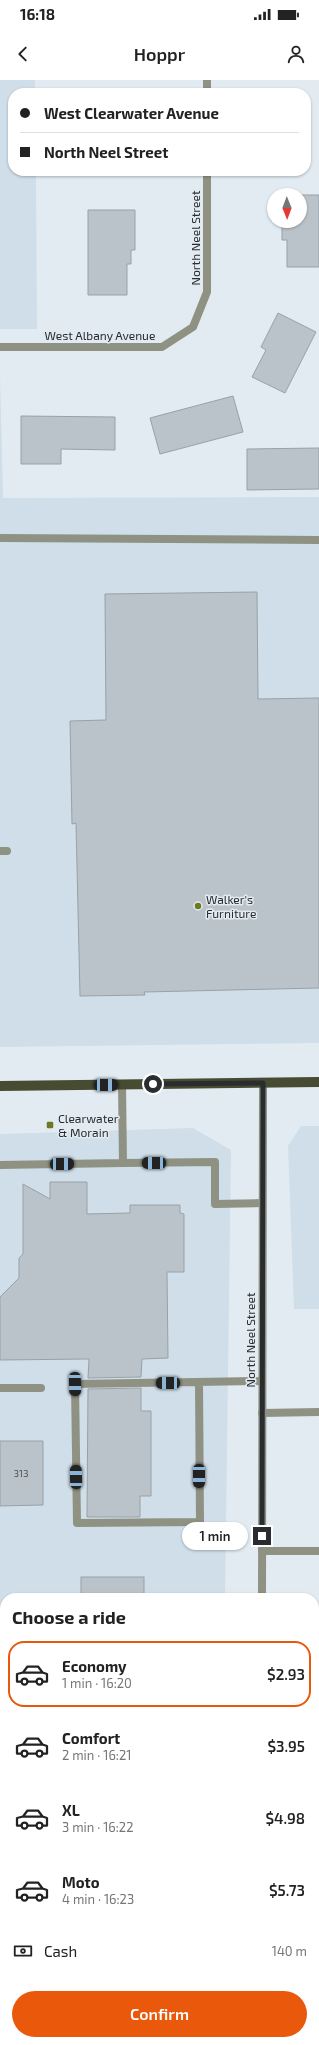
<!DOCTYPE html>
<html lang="en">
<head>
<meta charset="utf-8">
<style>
  body { margin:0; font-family:"Exo 2",sans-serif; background:#f6f6f6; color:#222; height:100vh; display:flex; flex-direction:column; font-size:15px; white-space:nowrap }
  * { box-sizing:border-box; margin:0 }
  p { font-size:13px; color:#767676 }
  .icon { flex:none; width:22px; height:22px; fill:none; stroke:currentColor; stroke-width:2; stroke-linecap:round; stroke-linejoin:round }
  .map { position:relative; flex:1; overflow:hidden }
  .drawer { position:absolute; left:0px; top:1513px; width:319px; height:452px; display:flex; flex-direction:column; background:#fff; border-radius:16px 16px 0 0; box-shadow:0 1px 3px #0004 }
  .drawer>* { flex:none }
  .top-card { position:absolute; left:8px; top:8px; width:303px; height:88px; border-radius:16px; box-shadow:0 1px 3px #0004; display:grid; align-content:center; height:88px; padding:0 12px; background:#fff }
  .needle { width:26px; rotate:179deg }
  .tools { position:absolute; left:267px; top:108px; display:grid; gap:8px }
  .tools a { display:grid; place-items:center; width:40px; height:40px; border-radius:50%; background:#fff; box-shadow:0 1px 3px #0004; font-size:20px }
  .end { position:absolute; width:18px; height:18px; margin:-9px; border:5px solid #2a2d30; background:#fff; box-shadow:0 0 0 2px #fff }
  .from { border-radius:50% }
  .bubble { position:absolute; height:28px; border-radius:14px; background:#fff; box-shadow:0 1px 3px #0004; font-size:13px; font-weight:600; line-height:28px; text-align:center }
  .car { position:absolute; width:12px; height:24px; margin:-12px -6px; border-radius:5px; box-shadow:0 0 3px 1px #0007; background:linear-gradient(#222 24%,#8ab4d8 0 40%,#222 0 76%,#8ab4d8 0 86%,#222 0) }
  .top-card b { display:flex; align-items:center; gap:14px; height:38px; font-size:15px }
  .top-card b+b { border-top:1px solid #e0e0e0 }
  .top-card i { width:10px; height:10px; background:#222 }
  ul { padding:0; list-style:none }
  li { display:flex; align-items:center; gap:12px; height:66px; margin:0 8px 6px; padding:0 4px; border:2px solid transparent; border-radius:16px }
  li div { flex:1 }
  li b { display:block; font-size:15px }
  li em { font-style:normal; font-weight:600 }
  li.active { border-color:#ea580c }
  li>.icon { width:36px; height:36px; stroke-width:1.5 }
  h2 { padding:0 12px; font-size:18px; line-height:48px }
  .pay { display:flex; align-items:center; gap:10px; height:44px; padding:0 12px; font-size:15px }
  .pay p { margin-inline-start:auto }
  .action { display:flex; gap:8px; margin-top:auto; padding:8px 12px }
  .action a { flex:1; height:46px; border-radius:24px; background:#ea580c; color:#fff; font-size:16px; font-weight:600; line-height:46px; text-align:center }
  .status { display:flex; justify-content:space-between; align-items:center; height:28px; padding:0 20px; background:#fff; direction:ltr }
  .status svg { height:11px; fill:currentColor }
  header { display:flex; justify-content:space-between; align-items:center; height:52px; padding:0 12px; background:#fff; font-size:18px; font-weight:600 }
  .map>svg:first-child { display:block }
  .built { fill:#cfdee9 }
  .building { fill:#bac3c9; stroke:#98a1a7 }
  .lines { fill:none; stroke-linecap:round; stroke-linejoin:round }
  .lane { stroke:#8f9283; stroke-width:8 }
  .street { stroke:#8f9283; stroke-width:8 }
  .secondary { stroke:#656853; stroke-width:8 }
  .primary { stroke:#474b31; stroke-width:10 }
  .route { stroke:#2a2d30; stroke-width:5 }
  .poi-dot { fill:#6f7822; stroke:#e2ebf2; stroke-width:1.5 }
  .labels { text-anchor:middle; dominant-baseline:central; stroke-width:3; stroke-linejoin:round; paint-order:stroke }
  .number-label { font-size:10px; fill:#4e5256 }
  .street-label { font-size:12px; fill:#2a2d30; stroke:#e2ebf2 }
  .poi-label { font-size:12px; fill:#2a2d30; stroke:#e2ebf2; text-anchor:start }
</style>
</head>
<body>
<div class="status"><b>16:18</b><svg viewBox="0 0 49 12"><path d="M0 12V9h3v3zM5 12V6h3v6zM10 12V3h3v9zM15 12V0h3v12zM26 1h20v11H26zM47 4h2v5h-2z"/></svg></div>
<header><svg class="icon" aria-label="back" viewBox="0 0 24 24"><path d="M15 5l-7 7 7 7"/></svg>Hoppr<svg class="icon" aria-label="person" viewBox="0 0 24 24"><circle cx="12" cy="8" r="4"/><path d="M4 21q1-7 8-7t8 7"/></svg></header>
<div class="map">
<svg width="319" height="1965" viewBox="0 0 319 1965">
  <rect width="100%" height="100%" fill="#e2ebf2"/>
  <g class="built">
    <polygon points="0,0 35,0 35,13 13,13 13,91 36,91 37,249 0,249"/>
    <polygon points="0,295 3,418 319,417 319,963 0,967"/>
    <polygon points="301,1046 319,1046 319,1229 294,1229 288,1066"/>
    <polygon points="193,1048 231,1070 225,1518 5,1518 5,1806 0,1809 0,1054"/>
    <polygon points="319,1796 319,1965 297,1965 297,1960 314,1960 314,1797"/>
  </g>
  <g class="building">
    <polygon points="282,115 319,115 319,187 287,187 287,160 282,160 282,141 300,141 300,115"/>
    <polygon points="88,130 135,130 135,170 131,170 131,184 127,184 127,215 88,215"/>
    <polygon points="278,233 316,252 285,313 252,297 266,270 261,267"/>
    <polygon points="233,316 243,352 160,374 150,338"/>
    <polygon points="21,336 115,337 115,370 61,369 61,384 21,384"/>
    <polygon points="319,368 319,409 247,410 247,369"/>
    <polygon points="257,512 258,619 319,618 319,908 144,912 145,915 80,916 76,743 72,744 70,641 106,640 105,514"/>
    <polygon points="50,1102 87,1102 87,1134 130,1133 130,1125 180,1125 180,1133 184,1134 184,1192 167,1192 168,1278 142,1279 141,1297 88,1298 89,1279 0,1280 0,1217 19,1198 19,1178 23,1174 23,1104 50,1119"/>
    <polygon points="141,1308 141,1331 151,1331 151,1416 140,1416 140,1437 87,1437 88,1309"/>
    <polygon points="0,1361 43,1361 43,1425 0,1426"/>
    <rect x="81" y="1497" width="63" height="21"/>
  </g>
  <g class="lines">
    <g class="lane">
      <polyline points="0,458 319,460"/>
      <polyline points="0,771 7,771"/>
      <polyline points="123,1083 215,1082 215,1124 262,1123"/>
      <polyline points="0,1085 123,1083 122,1005"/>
      <polyline points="199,1303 200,1442 77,1443 75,1304 262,1301"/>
      <polyline points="0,1308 41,1308"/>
      <polyline points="262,1333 319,1332"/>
      <polyline points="262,1471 319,1471"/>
      <polyline points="314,1607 319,1607"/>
      <polyline points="314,1697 319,1697"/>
      <polyline points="265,1965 290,1965"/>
    </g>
    <g class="street">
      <polyline points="207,0 207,13"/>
      <polyline points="0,267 162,267 193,247 207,212 207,91"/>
      <polyline points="262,1518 263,1003"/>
      <polyline points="265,1960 265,1965"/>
    </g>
    <g class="secondary">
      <polyline points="0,1943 5,1948"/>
      <polyline points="20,1960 26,1965"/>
    </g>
    <polyline class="primary" points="0,1006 319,1002"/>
  </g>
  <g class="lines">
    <polyline class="route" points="153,1004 263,1003 262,1456"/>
  </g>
  <g class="poi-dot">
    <circle cx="198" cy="826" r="4"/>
    <rect x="46" y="1041" width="8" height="8" rx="2"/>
  </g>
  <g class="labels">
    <g class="number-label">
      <text x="21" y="1393">313</text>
    </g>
    <g class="street-label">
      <text transform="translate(195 158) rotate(-90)">North Neel Street</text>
      <text x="100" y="255">West Albany Avenue</text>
      <text transform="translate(250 1260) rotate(-90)">North Neel Street</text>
    </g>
    <g class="poi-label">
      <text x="206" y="819">Walker's<tspan x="206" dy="14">Furniture</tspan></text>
      <text x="58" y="1038">Clearwater<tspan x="58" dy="14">&amp; Morain</tspan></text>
    </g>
  </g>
</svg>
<div class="tools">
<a><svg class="needle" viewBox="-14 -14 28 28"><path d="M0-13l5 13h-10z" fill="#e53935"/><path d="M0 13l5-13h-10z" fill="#767676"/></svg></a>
</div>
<i class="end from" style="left:153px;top:1004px"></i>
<i class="end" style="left:262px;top:1456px"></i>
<div class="bubble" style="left:182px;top:1442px;width:66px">1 min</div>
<i class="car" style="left:106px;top:1005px;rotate:89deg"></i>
<i class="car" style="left:154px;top:1083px;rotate:270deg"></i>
<i class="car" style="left:62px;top:1084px;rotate:89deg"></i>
<i class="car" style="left:168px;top:1303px;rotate:270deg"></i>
<i class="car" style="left:75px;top:1304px;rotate:179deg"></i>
<i class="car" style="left:199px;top:1396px;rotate:180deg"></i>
<i class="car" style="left:76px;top:1397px;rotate:359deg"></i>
<div class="top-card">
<b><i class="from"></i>West Clearwater Avenue</b>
<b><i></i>North Neel Street</b>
</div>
<section class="drawer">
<h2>Choose a ride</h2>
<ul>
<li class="active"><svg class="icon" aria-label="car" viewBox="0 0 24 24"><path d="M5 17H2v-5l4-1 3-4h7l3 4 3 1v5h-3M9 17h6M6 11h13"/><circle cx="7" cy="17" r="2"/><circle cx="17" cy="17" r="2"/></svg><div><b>Economy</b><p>1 min · 16:20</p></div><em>$2.93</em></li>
<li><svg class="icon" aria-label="car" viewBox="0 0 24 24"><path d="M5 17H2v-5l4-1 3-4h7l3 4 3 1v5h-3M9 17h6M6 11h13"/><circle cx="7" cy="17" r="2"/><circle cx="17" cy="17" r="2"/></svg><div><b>Comfort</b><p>2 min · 16:21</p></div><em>$3.95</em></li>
<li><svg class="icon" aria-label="car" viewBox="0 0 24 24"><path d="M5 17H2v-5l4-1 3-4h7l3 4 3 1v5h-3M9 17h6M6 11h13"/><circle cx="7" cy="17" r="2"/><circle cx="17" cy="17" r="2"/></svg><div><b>XL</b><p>3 min · 16:22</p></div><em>$4.98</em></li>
<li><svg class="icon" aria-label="car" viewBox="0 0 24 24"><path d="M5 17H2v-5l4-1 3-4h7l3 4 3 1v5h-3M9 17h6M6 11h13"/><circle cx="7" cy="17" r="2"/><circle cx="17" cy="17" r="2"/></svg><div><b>Moto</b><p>4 min · 16:23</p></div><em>$5.73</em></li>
</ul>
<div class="pay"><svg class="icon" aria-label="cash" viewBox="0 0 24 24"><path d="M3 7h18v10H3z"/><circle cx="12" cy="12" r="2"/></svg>Cash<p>140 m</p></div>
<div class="action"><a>Confirm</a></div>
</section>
</div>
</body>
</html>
